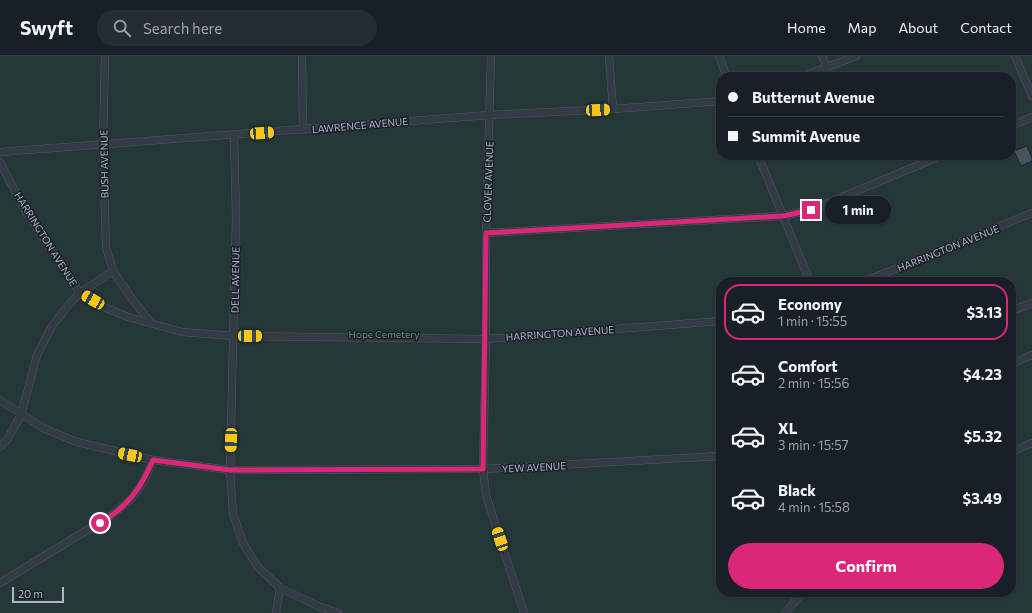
<!DOCTYPE html>
<html lang="en">
<head>
<meta charset="utf-8">
<style>
  body { margin:0; font-family:Commissioner,sans-serif; background:#252c33; color:#f1f3f6; height:100vh; display:flex; flex-direction:column; font-size:15px; white-space:nowrap }
  * { box-sizing:border-box; margin:0 }
  p { font-size:13px; color:#9fa2a7 }
  .icon { flex:none; width:22px; height:22px; fill:none; stroke:currentColor; stroke-width:2; stroke-linecap:round; stroke-linejoin:round }
  .map { position:relative; flex:1; overflow:hidden }
  .drawer { position:absolute; left:716px; top:221px; width:300px; height:320px; display:flex; flex-direction:column; background:#181f27; border-radius:16px; box-shadow:0 1px 3px #0004,0 0 0 1px #363d44 }
  .drawer>* { flex:none }
  .top-card { position:absolute; left:716px; top:16px; width:300px; height:88px; border-radius:16px; box-shadow:0 1px 3px #0004,0 0 0 1px #363d44; display:grid; align-content:center; height:88px; padding:0 12px; background:#181f27 }
  .scale { position:absolute; left:12px; bottom:10px; width:52px; box-sizing:border-box; padding-left:4px; border:2px solid #adb6c2; border-top:0; font-size:11px; line-height:14px; white-space:nowrap; color:#adb6c2; -webkit-text-stroke:3px #192029; paint-order:stroke }
  .end { position:absolute; width:18px; height:18px; margin:-9px; border:5px solid #db2777; background:#fff; box-shadow:0 0 0 2px #fff }
  .from { border-radius:50% }
  .bubble { position:absolute; height:28px; border-radius:14px; background:#181f27; box-shadow:0 1px 3px #0004,0 0 0 1px #363d44; font-size:13px; font-weight:700; line-height:28px; text-align:center }
  .car { position:absolute; width:12px; height:24px; margin:-12px -6px; border-radius:5px; box-shadow:0 0 3px 1px #0007; background:linear-gradient(#f5c518 24%,#345 0 40%,#f5c518 0 76%,#345 0 86%,#f5c518 0) }
  .top-card b { display:flex; align-items:center; gap:14px; height:38px; font-size:15px }
  .top-card b+b { border-top:1px solid #363d44 }
  .top-card i { width:10px; height:10px; background:#f1f3f6 }
  ul { padding:7px 0 0; list-style:none }
  li { display:flex; align-items:center; gap:12px; height:56px; margin:0 8px 6px; padding:0 4px; border:2px solid transparent; border-radius:16px }
  li div { flex:1 }
  li b { display:block; font-size:15px }
  li em { font-style:normal; font-weight:700 }
  li.current { border-color:#db2777 }
  li>.icon { width:36px; height:36px; stroke-width:1.5 }
  .button { display:flex; gap:8px; margin-top:auto; padding:8px 12px }
  .button a { flex:1; height:46px; border-radius:24px; background:#db2777; color:#fff; font-size:16px; font-weight:700; line-height:46px; text-align:center }
  header { display:flex; align-items:center; gap:24px; box-sizing:border-box; height:56px; padding:0 20px; background:#181f27; border-bottom:1px solid #363d44 }
  header strong { font-size:19px }
  nav { display:flex; gap:22px; margin-inline-start:auto; font-size:14px }
  .search { width:280px; height:36px; background:#252c33; display:flex; align-items:center; gap:10px; box-sizing:border-box; padding:0 14px; border-radius:22px; color:#9fa2a7; font-size:15px }
  .map>svg:first-child { display:block }
  .green { fill:#253737; fill-rule:evenodd }
  .building { fill:#485360; stroke:#1b222b }
  .lines { fill:none; stroke-linecap:round; stroke-linejoin:round }
  .service-casing { stroke:#515963; stroke-width:8 }
  .service { stroke:#333b45; stroke-width:7 }
  .route { stroke:#db2777; stroke-width:5 }
  .labels { text-anchor:middle; dominant-baseline:central; stroke-width:3; stroke-linejoin:round; paint-order:stroke }
  .street-label { font-size:10px; fill:#adb6c2; stroke:#192029 }
  .park-label { font-size:10px; fill:#67906f; stroke:#192029 }
</style>
</head>
<body>
<header>
<strong>Swyft</strong>
<div class="search"><svg class="icon" aria-label="search" viewBox="0 0 24 24"><circle cx="10" cy="10" r="6"/><path d="M15 15l6 6"/></svg>Search here</div>
<nav><a>Home</a><a>Map</a><a>About</a><a>Contact</a></nav>
</header>
<div class="map">
<svg width="1032" height="557" viewBox="0 0 1032 557">
  <rect width="100%" height="100%" fill="#202934"/>
  <path class="green" d="M 0,0 L 1032,0 L 1032,557 L 0,557 ZM 721,21 L 1011,21 L 1011,99 L 721,99 ZM 721,226 L 1011,226 L 1011,536 L 721,536 Z"/>
  <polygon class="building" points="1027,90 1032,102 1032,105 1021,110 1014,95"/>
  <g class="lines">
    <defs>
      <g id="service">
        <polyline points="105,0 103,88 106,191 113,215 132,243 152,268"/>
        <polyline points="302,0 303,74"/>
        <polyline points="491,0 486,177 486,283 483,413 486,439 524,557"/>
        <polyline points="609,0 613,53"/>
        <polyline points="719,0 727,21"/>
        <polyline points="822,0 827,12"/>
        <polyline points="1015,0 1032,40"/>
        <polyline points="801,21 856,0"/>
        <polyline points="1011,70 1032,61"/>
        <polyline points="234,79 236,161 230,414 233,458 243,487 257,510 280,532 318,550 338,557"/>
        <polyline points="0,96 490,59 613,53 721,45"/>
        <polyline points="758,99 810,226"/>
        <polyline points="0,106 25,154 80,237 106,252 128,261 182,276 234,280 486,283 721,265"/>
        <polyline points="486,177 783,160 811,154 943,99"/>
        <polyline points="863,226 1032,157"/>
        <polyline points="1011,255 1032,247"/>
        <polyline points="1011,308 1032,299"/>
        <polyline points="0,344 43,372 77,386 153,404 230,414 483,413 721,400"/>
        <polyline points="0,391 7,384 21,359 37,299 52,270 71,246 80,237 113,215"/>
        <polyline points="1011,396 1032,387"/>
        <polyline points="0,527 112,459 132,442 144,425 153,404"/>
        <polyline points="276,557 280,532"/>
        <polyline points="785,557 803,536"/>
      </g>
    </defs>
    <use href="#service" class="service-casing"/>
    <use href="#service" class="service"/>
  </g>
  <g class="lines">
    <path class="route" d="M 100,467 C 128,450 140,434 153,404 L 230,414 L 483,413 L 486,177 L 783,160 L 811,154"/>
  </g>
  <g class="labels">
    <g class="street-label">
      <text transform="translate(360 69) rotate(-5)">LAWRENCE AVENUE</text>
      <text transform="translate(104 108) rotate(-91)">BUSH AVENUE</text>
      <text transform="translate(488 126) rotate(-88)">CLOVER AVENUE</text>
      <text transform="translate(46 183) rotate(58)">HARRINGTON AVENUE</text>
      <text transform="translate(948 192) rotate(-22)">HARRINGTON AVENUE</text>
      <text transform="translate(235 224) rotate(-89)">DELL AVENUE</text>
      <text transform="translate(560 277) rotate(-4)">HARRINGTON AVENUE</text>
      <text transform="translate(534 411) rotate(-3)">YEW AVENUE</text>
    </g>
    <g class="park-label">
      <text x="384" y="278">Hope Cemetery</text>
    </g>
  </g>
</svg>
<div class="scale">20 m</div>
<i class="end from" style="left:100px;top:467px"></i>
<i class="end" style="left:811px;top:154px"></i>
<div class="bubble" style="left:825px;top:140px;width:66px">1 min</div>
<i class="car" style="left:598px;top:54px;rotate:87deg"></i>
<i class="car" style="left:262px;top:77px;rotate:86deg"></i>
<i class="car" style="left:93px;top:244px;rotate:300deg"></i>
<i class="car" style="left:250px;top:280px;rotate:90deg"></i>
<i class="car" style="left:231px;top:384px;rotate:182deg"></i>
<i class="car" style="left:130px;top:399px;rotate:282deg"></i>
<i class="car" style="left:500px;top:483px;rotate:342deg"></i>
<div class="top-card">
<b><i class="from"></i>Butternut Avenue</b>
<b><i></i>Summit Avenue</b>
</div>
<section class="drawer">
<ul>
<li class="current"><svg class="icon" aria-label="car" viewBox="0 0 24 24"><path d="M5 17H2v-5l4-1 3-4h7l3 4 3 1v5h-3M9 17h6M6 11h13"/><circle cx="7" cy="17" r="2"/><circle cx="17" cy="17" r="2"/></svg><div><b>Economy</b><p>1 min · 15:55</p></div><em>$3.13</em></li>
<li><svg class="icon" aria-label="car" viewBox="0 0 24 24"><path d="M5 17H2v-5l4-1 3-4h7l3 4 3 1v5h-3M9 17h6M6 11h13"/><circle cx="7" cy="17" r="2"/><circle cx="17" cy="17" r="2"/></svg><div><b>Comfort</b><p>2 min · 15:56</p></div><em>$4.23</em></li>
<li><svg class="icon" aria-label="car" viewBox="0 0 24 24"><path d="M5 17H2v-5l4-1 3-4h7l3 4 3 1v5h-3M9 17h6M6 11h13"/><circle cx="7" cy="17" r="2"/><circle cx="17" cy="17" r="2"/></svg><div><b>XL</b><p>3 min · 15:57</p></div><em>$5.32</em></li>
<li><svg class="icon" aria-label="car" viewBox="0 0 24 24"><path d="M5 17H2v-5l4-1 3-4h7l3 4 3 1v5h-3M9 17h6M6 11h13"/><circle cx="7" cy="17" r="2"/><circle cx="17" cy="17" r="2"/></svg><div><b>Black</b><p>4 min · 15:58</p></div><em>$3.49</em></li>
</ul>
<div class="button"><a>Confirm</a></div>
</section>
</div>
</body>
</html>
